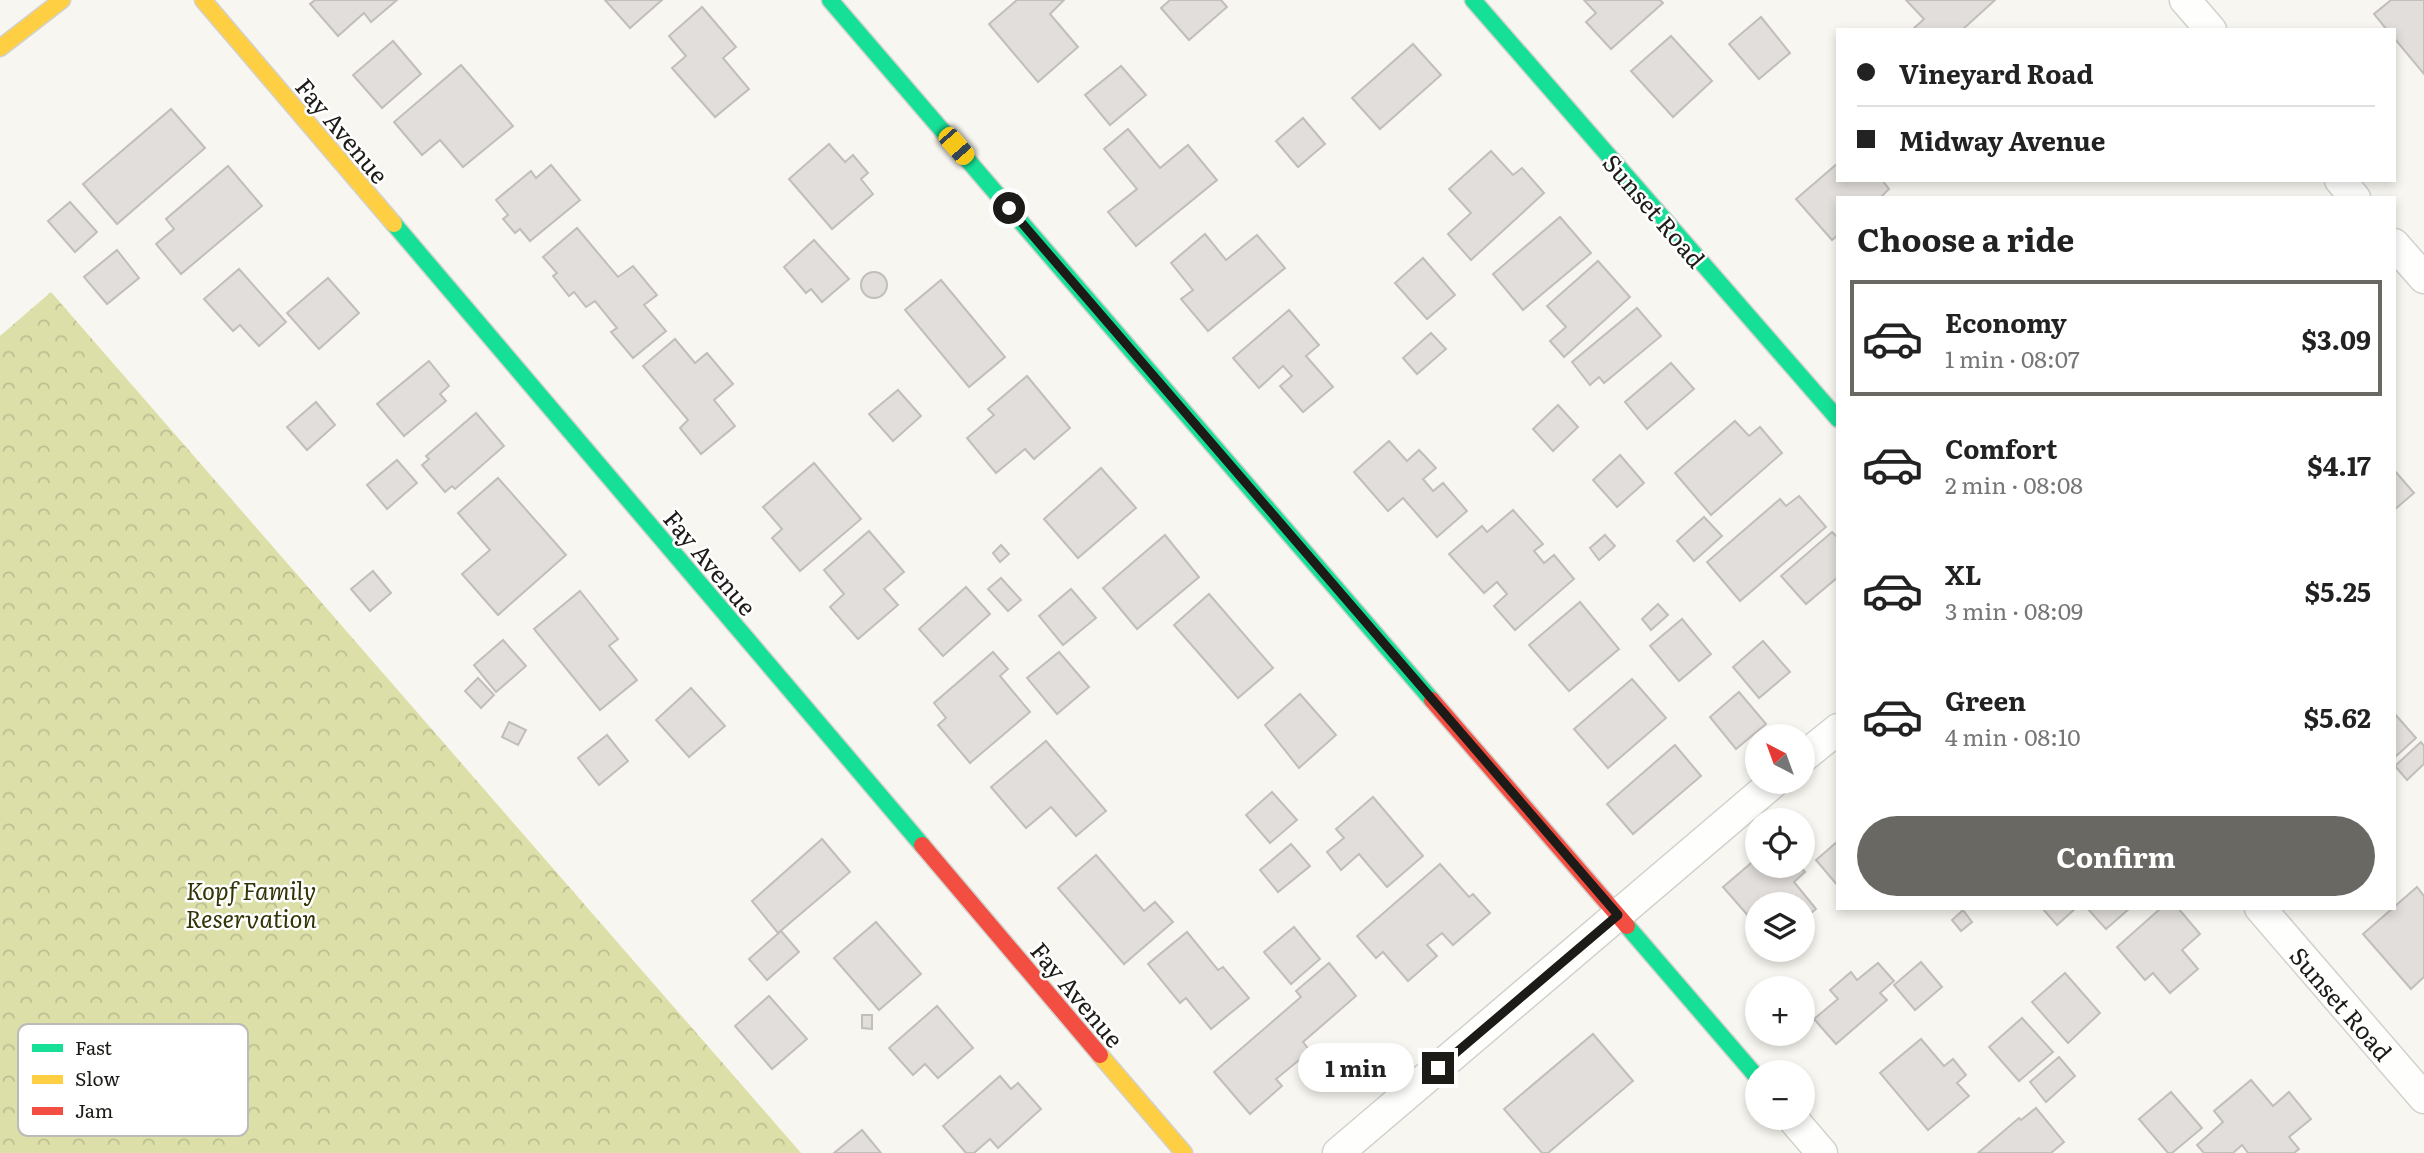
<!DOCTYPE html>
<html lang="en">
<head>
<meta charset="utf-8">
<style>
  body { margin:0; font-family:Literata,serif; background:#f6f6f6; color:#222; height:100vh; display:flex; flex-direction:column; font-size:26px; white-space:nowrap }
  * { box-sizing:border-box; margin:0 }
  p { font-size:23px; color:#767676 }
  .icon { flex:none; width:38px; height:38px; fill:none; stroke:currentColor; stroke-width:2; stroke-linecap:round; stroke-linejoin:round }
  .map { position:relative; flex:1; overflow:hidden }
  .drawer { position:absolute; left:1836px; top:196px; width:560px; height:714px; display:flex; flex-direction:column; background:#fff; border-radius:0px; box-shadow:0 4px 10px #0003 }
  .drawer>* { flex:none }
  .hud { position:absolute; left:1836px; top:28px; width:560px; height:154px; border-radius:0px; box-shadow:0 4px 10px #0003; display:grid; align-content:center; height:154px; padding:0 21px; background:#fff }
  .needle { width:46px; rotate:319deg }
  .fabs { position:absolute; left:1745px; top:724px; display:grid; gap:14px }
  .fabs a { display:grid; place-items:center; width:70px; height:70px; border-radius:50%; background:#fff; box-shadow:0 4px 10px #0003; font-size:35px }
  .end { position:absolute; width:32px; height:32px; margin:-16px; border:9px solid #1d1b17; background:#fff; box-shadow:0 0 0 4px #fff }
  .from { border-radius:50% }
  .bubble { position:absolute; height:49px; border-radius:24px; background:#fff; box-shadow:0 4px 10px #0003; font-size:23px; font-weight:700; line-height:49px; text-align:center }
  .car { position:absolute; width:21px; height:42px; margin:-21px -10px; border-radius:9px; box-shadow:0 0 5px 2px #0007; background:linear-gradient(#f5c518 24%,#345 0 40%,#f5c518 0 76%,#345 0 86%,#f5c518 0) }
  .hud b { display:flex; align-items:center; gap:24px; height:66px; font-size:26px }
  .hud b+b { border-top:2px solid #e0e0e0 }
  .hud i { width:18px; height:18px; background:#222 }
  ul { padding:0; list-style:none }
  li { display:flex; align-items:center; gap:21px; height:116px; margin:0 14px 10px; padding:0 7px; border:4px solid transparent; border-radius:0px }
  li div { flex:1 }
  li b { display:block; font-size:26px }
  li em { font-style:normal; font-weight:700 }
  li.current { border-color:#6a6863 }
  li>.icon { width:63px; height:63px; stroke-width:1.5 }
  h2 { padding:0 21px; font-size:32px; line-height:84px }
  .action { display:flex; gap:14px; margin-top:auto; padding:14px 21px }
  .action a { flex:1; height:80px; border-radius:42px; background:#6a6863; color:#fff; font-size:28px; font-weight:700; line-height:80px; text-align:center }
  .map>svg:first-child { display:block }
  .park { fill:url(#park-crowns) }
  .building { fill:#e1dedb; stroke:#c1bebb; stroke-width:2 }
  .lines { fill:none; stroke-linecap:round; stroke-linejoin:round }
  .street-casing { stroke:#d3d1cd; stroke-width:33 }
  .fast-casing { stroke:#d3d1cd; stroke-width:19 }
  .slow-casing { stroke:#d3d1cd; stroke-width:19 }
  .jam-casing { stroke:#d3d1cd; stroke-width:19 }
  .street { stroke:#fefefd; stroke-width:30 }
  .fast { stroke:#16e098; stroke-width:16 }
  .slow { stroke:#ffcf43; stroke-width:16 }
  .jam { stroke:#f24e42; stroke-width:16 }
  .route { stroke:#1d1b17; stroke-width:9 }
  .labels { text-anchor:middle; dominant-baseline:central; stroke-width:5; stroke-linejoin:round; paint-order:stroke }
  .street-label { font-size:24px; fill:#1d1b17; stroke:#fff }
  .park-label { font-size:24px; font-style:italic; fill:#333406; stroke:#fff }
  .key { fill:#fff; stroke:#bbbbb9; stroke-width:2 }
  .key-label { font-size:19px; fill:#1d1b17 }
</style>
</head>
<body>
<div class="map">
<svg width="2424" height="1153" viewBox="0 0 2424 1153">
  <defs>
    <pattern id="park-crowns" width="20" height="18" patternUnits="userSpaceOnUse" patternTransform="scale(1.75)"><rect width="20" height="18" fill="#dcdfa8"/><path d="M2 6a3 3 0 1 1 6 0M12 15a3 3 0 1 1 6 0" fill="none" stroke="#bcbf90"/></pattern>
  </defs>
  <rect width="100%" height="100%" fill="#f8f6f0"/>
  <polygon class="park" points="51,292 801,1153 0,1153 0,336"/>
  <g class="building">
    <polygon points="315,0 397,0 371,22 364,13 338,36 310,4"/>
    <polygon points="605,0 662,0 630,28"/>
    <polygon points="1017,0 1064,0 1050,14 1078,47 1038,82 989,24"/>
    <polygon points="1170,0 1221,0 1227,7 1189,40 1161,8"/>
    <polygon points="1584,0 1660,0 1663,3 1611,49 1586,22 1596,13"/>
    <polygon points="1906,0 1995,0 1962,30 1912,30 1924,19"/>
    <polygon points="2391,0 2424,0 2424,74 2394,38 2394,30 2387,30 2374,14"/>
    <polygon points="702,7 736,47 723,58 749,89 715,117 672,68 686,56 669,36"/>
    <polygon points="1761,17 1790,53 1759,79 1729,44"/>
    <polygon points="1671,36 1712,81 1673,117 1631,71"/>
    <polygon points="393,41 421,74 382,108 353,75"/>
    <polygon points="1413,44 1441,75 1380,129 1352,98"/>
    <polygon points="461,65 513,126 463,167 440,140 422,155 394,122"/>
    <polygon points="1121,66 1146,95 1110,125 1085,95"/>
    <polygon points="171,109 205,148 117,224 83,184"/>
    <polygon points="1303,118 1325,144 1298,167 1276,141"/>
    <polygon points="1128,129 1160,168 1188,145 1217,180 1136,246 1108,212 1137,189 1104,149"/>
    <polygon points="829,144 845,162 853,155 868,173 861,179 873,194 832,229 789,179"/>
    <polygon points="1491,151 1513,175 1522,168 1544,193 1471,260 1448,234 1471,213 1449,189"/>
    <polygon points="1838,163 1838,180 1882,180 1889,189 1880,198 1838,198 1838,235 1832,240 1796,199"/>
    <polygon points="551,165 580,200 530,241 520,229 515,233 503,219 508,215 496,200 531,171 536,178"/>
    <polygon points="228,166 262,206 181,274 156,244 174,229 166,219"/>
    <polygon points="70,202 97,232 75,252 48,221"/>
    <polygon points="1560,217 1591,253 1523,310 1493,274"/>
    <polygon points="577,228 618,277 633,266 657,295 644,305 666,331 633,358 611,332 617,328 595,301 586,307 574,292 569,296 553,276 557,273 543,257"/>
    <polygon points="1205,234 1226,260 1257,235 1285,268 1208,331 1181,299 1193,290 1171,263"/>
    <polygon points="814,240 849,279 822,302 811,289 806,293 784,267"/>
    <polygon points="117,250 139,278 107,304 84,277"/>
    <polygon points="1423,258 1455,295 1427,319 1395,283"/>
    <polygon points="1598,261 1630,297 1564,357 1550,341 1566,327 1547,306"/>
    <polygon points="239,269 286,322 259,346 240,325 233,331 204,299"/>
    <circle cx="874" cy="285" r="13"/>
    <polygon points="328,278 359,313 319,349 287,313"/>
    <polygon points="941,280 1005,357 969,387 905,310"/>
    <polygon points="1637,308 1661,336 1604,383 1599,377 1590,385 1572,362"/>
    <polygon points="1289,310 1319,345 1306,356 1333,387 1303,412 1280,386 1292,376 1283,366 1259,388 1233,358"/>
    <polygon points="1431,333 1446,349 1417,374 1403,358"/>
    <polygon points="675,339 695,363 707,353 733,384 714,400 735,426 701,454 680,428 688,420 643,366"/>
    <polygon points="429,361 449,386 440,394 446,401 404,436 377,404"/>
    <polygon points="1671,363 1694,389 1647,429 1625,402"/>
    <polygon points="1027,376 1070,428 1034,459 1025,449 996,473 967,438 994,415 988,409"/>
    <polygon points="898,390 921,416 893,441 869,414"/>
    <polygon points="316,402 335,425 307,450 287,427"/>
    <polygon points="1558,405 1578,427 1553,451 1533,429"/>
    <polygon points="476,413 504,446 455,489 452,486 445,492 422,465 429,459 426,456"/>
    <polygon points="1735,421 1749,436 1760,427 1782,453 1711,515 1675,473"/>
    <polygon points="1389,441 1407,461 1419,450 1436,468 1423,479 1433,491 1443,483 1467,511 1437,537 1403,498 1388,511 1354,472"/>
    <polygon points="1620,455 1644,483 1617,507 1593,480"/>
    <polygon points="397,460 417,483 387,509 367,485"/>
    <polygon points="814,463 861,519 800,571 772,538 782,529 763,507"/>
    <polygon points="1101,468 1136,508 1078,558 1044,519"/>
    <polygon points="2394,470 2414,493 2394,510"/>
    <polygon points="498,478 566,555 498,615 462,574 490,550 458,513"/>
    <polygon points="1799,496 1826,527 1740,601 1707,562 1780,499 1786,506"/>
    <polygon points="1513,510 1543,544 1534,551 1544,563 1554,555 1574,579 1515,630 1494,606 1507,594 1497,582 1484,593 1449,554 1482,526 1487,532"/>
    <polygon points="1704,517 1722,536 1694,561 1677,541"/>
    <polygon points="869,531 904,572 884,589 898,605 858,639 830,607 844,594 824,570"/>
    <polygon points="1832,532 1838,538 1838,577 1806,604 1781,576"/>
    <polygon points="1165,535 1199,577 1137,629 1103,588"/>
    <polygon points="1605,535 1615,546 1599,560 1590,548"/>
    <polygon points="1001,545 1009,554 1000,562 993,553"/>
    <polygon points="373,571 391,593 370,611 351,589"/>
    <polygon points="1001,578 1021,600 1008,611 988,589"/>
    <polygon points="966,587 990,614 943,656 919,629"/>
    <polygon points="1071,589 1096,618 1063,645 1039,616"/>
    <polygon points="580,591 618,639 609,646 637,680 600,710 534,629"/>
    <polygon points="1209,594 1273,668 1238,698 1174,625"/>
    <polygon points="1580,602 1619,649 1569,691 1529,645"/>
    <polygon points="1658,604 1668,615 1651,630 1642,619"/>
    <polygon points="1682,619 1711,654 1679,681 1650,646"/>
    <polygon points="503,640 526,666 496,692 474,665"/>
    <polygon points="1763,641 1790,672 1759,698 1733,667"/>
    <polygon points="993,652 1008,669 1000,676 1030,712 970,763 938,725 946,718 934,703"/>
    <polygon points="1059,652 1089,687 1057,714 1027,678"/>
    <polygon points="478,678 494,695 481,708 465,691"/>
    <polygon points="1632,679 1666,718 1608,768 1574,729"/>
    <polygon points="691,688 725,726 689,757 656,720"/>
    <polygon points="1739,692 1766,724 1736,749 1710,717"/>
    <polygon points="1300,694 1336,735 1299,768 1265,725"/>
    <polygon points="2394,713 2416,738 2394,758"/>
    <polygon points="509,722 526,730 518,745 502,737"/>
    <polygon points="607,735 628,761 599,785 578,758"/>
    <polygon points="1046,741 1106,811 1076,836 1051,807 1026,828 991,787"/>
    <polygon points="2421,742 2424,746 2424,764 2407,780 2395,766"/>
    <polygon points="1675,745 1701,776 1633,834 1607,804"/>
    <polygon points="1272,792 1297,820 1270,843 1246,815"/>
    <polygon points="1373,797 1423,856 1387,887 1359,854 1341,870 1327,852 1344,838 1336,829"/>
    <polygon points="822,839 850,872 778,933 752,901"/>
    <polygon points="1838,841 1838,886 1816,860"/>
    <polygon points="1291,844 1310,866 1278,892 1260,870"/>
    <polygon points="1096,855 1144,911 1155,902 1173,922 1124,964 1058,888"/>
    <polygon points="1757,858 1757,866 1800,866 1805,872 1794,882 1816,909 1802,921 1802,905 1757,905 1757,914 1751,919 1723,887"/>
    <polygon points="1440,864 1469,897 1473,894 1490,913 1453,945 1442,933 1427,945 1437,956 1408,981 1383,952 1376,958 1357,936"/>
    <polygon points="2417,887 2424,896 2424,977 2411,989 2363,934"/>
    <polygon points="2042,908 2076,908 2057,925"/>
    <polygon points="2087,908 2130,908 2106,929"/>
    <polygon points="2161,908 2178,908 2200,934 2182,950 2198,969 2170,993 2153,973 2145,980 2117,947"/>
    <polygon points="1963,910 1972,922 1961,931 1952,920"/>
    <polygon points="876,922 921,974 879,1010 834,958"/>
    <polygon points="1294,927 1320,959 1291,984 1264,952"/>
    <polygon points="781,931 799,952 767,980 749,959"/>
    <polygon points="1187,932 1218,970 1223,967 1249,998 1211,1029 1186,998 1180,1003 1148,964"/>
    <polygon points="1921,962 1942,987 1915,1010 1894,985"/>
    <polygon points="1329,963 1356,996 1303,1042 1310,1051 1276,1079 1282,1086 1250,1114 1214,1072 1301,997 1296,991"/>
    <polygon points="1878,963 1894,981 1880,993 1887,1000 1836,1044 1814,1019 1838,999 1830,990 1851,972 1857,980"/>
    <polygon points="2065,973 2100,1013 2068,1043 2032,1002"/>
    <polygon points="769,996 807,1039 772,1069 735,1026"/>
    <polygon points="937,1006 973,1048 938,1078 925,1064 913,1075 889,1048"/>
    <polygon points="862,1015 872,1015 872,1029 862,1028"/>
    <polygon points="2022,1018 2053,1052 2019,1081 1989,1047"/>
    <polygon points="1593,1034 1633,1081 1548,1153 1542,1153 1504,1109"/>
    <polygon points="1921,1039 1944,1066 1953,1059 1966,1075 1957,1083 1969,1096 1928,1130 1880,1073"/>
    <polygon points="2059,1057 2075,1076 2046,1102 2030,1082"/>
    <polygon points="1000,1076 1011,1089 1018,1083 1041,1109 998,1148 990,1139 974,1153 966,1153 943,1126"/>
    <polygon points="2251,1080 2273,1106 2289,1092 2311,1119 2289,1137 2299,1149 2294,1153 2248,1153 2242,1145 2233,1153 2204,1153 2197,1145 2223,1122 2214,1111"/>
    <polygon points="2171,1092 2202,1128 2172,1153 2168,1153 2139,1119"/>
    <polygon points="2036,1108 2064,1142 2051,1153 1978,1153 2019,1118 2021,1120"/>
    <polygon points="862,1130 881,1153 834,1153"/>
  </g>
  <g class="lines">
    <defs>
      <g id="street">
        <polyline points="2185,0 2211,30"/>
        <polyline points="2340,180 2355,198"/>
        <polyline points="2394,244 2424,278"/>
        <polyline points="1802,758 1838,729"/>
        <polyline points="2260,908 2424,1098"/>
        <polyline points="1792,1118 1822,1153"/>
        <polyline points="1338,1153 1774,782"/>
      </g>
      <g id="fast">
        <polyline points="830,0 1432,700"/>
        <polyline points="1473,0 1838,419"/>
        <polyline points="394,224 922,845"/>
        <polyline points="1627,926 1757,1077"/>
      </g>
      <g id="slow">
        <polyline points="203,0 394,224"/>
        <polyline points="0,48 62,0"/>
        <polyline points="1100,1055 1184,1153"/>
      </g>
      <g id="jam">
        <polyline points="1432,700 1627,926"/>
        <polyline points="922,845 1100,1055"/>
      </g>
    </defs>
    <use href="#street" class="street-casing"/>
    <use href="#fast" class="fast-casing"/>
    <use href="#slow" class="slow-casing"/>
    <use href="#jam" class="jam-casing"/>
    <use href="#street" class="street"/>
    <use href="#fast" class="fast"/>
    <use href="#slow" class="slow"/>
    <use href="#jam" class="jam"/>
  </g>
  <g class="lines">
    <polyline class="route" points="1009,208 1618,915 1438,1068"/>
  </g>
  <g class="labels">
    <g class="street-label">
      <text transform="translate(343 130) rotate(50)">Fay Avenue</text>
      <text transform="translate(1655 210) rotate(49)">Sunset Road</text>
      <text transform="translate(711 562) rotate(50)">Fay Avenue</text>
      <text transform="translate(1078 994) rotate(50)">Fay Avenue</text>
      <text transform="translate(2342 1003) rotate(49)">Sunset Road</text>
    </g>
    <g class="park-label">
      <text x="251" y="889">Kopf Family<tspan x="251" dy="28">Reservation</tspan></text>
    </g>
  </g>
  <rect x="18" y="1024" width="230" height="112" rx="10" class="key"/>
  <rect x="32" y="1044" width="31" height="8" fill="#16e098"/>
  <rect x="32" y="1075" width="31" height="9" fill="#ffcf43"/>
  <rect x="32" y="1107" width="31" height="8" fill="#f24e42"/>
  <g class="key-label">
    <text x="75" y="1055">Fast</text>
    <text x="75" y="1086">Slow</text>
    <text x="75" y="1118">Jam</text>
  </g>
</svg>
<div class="fabs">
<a><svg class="needle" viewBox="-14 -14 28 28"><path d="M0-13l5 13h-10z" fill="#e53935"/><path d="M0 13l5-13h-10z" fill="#767676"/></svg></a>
<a><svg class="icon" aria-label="locate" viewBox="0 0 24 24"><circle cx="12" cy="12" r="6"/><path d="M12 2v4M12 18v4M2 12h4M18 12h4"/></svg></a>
<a><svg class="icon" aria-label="layers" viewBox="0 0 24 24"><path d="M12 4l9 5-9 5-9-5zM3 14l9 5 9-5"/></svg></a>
<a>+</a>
<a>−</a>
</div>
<i class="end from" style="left:1009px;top:208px"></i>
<i class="end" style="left:1438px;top:1068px"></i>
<div class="bubble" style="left:1298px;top:1043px;width:116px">1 min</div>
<i class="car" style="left:956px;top:146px;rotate:139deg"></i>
<div class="hud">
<b><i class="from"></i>Vineyard Road</b>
<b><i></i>Midway Avenue</b>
</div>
<section class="drawer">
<h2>Choose a ride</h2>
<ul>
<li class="current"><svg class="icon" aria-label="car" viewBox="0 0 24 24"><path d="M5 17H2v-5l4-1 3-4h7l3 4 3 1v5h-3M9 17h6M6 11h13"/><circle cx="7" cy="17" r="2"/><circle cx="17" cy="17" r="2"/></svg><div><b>Economy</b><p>1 min · 08:07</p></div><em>$3.09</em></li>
<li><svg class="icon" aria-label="car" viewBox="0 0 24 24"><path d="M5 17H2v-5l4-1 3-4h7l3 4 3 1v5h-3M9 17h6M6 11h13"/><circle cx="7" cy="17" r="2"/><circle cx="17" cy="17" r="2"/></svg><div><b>Comfort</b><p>2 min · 08:08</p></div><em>$4.17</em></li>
<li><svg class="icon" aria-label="car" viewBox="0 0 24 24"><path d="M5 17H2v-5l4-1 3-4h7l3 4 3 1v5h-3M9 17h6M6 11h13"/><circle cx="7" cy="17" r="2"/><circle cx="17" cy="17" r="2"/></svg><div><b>XL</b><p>3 min · 08:09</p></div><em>$5.25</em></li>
<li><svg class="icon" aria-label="car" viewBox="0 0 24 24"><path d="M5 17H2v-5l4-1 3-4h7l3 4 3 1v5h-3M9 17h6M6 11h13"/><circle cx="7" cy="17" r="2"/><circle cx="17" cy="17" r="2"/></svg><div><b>Green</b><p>4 min · 08:10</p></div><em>$5.62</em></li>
</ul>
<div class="action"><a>Confirm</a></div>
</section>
</div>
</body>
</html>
